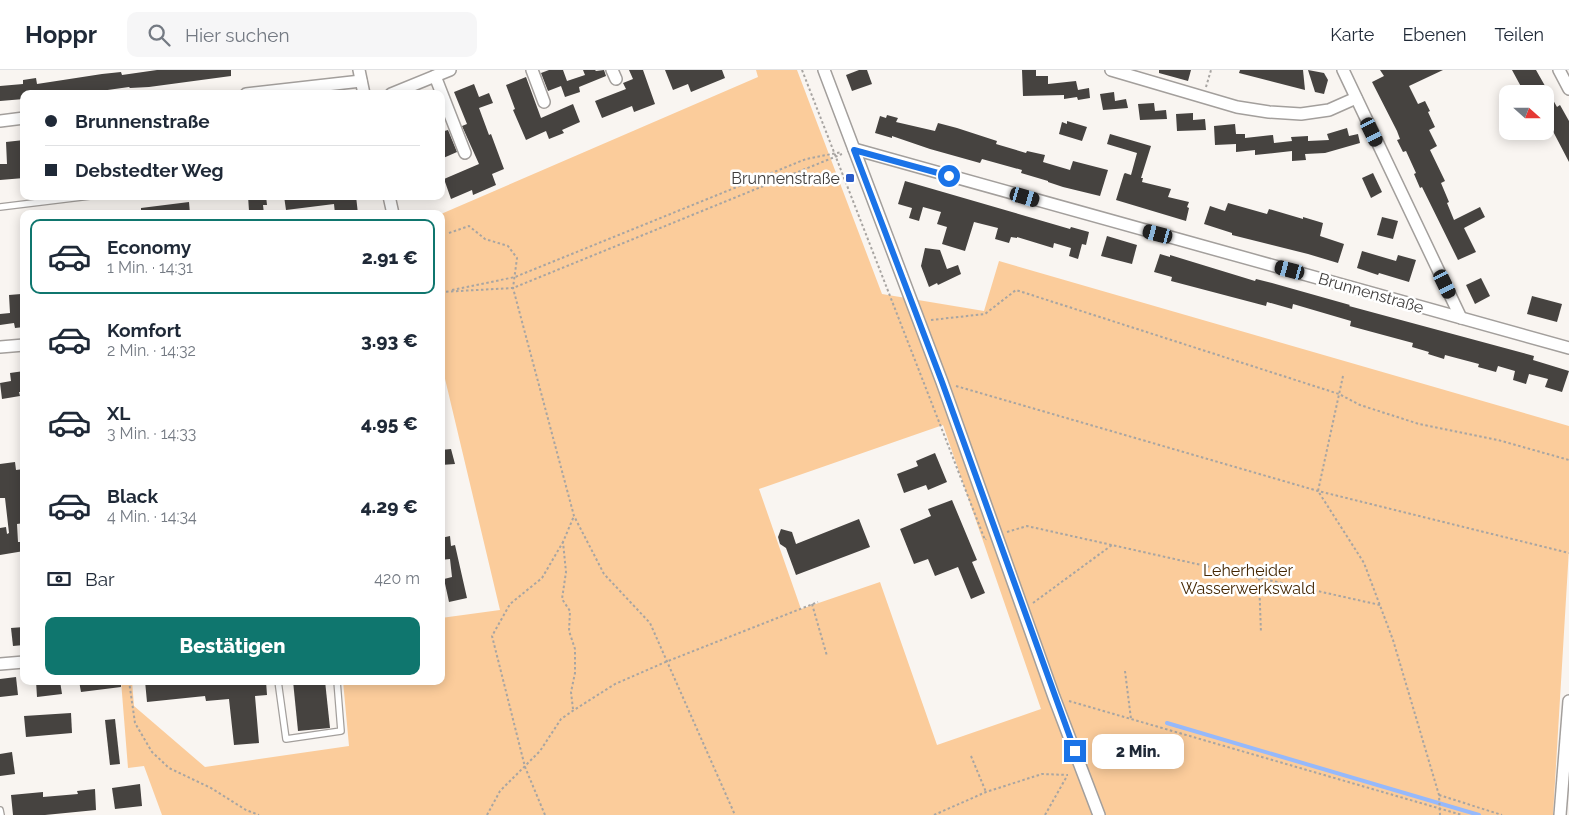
<!DOCTYPE html>
<html lang="de">
<head>
<meta charset="utf-8">
<style>
  body { margin:0; font-family:Raleway,sans-serif; background:#f6f6f7; color:#1f2937; height:100vh; display:flex; flex-direction:column; font-size:19px; white-space:nowrap }
  * { box-sizing:border-box; margin:0 }
  p { font-size:16px; color:#747a83 }
  .icon { flex:none; width:28px; height:28px; fill:none; stroke:currentColor; stroke-width:2; stroke-linecap:round; stroke-linejoin:round }
  .map { position:relative; flex:1; overflow:hidden }
  .drawer { position:absolute; left:20px; top:140px; width:425px; height:475px; display:flex; flex-direction:column; background:#fff; border-radius:10px; box-shadow:0 2px 12px #0003 }
  .drawer>* { flex:none }
  .banner { position:absolute; left:20px; top:20px; width:425px; height:110px; border-radius:10px; box-shadow:0 2px 12px #0003; display:grid; align-content:center; height:110px; padding:0 25px; background:#fff }
  .needle { width:32px; rotate:111deg }
  .tools { position:absolute; left:1499px; top:15px; display:grid; gap:10px }
  .tools a { display:grid; place-items:center; width:55px; height:55px; border-radius:10px; background:#fff; box-shadow:0 2px 12px #0003; font-size:25px }
  .end { position:absolute; width:22px; height:22px; margin:-11px; border:6px solid #1a73e8; background:#fff; box-shadow:0 0 0 2px #fff }
  .from { border-radius:50% }
  .bubble { position:absolute; height:35px; border-radius:10px; background:#fff; box-shadow:0 2px 12px #0003; font-size:16px; font-weight:800; line-height:35px; text-align:center }
  .car { position:absolute; width:15px; height:30px; margin:-15px -8px; border-radius:6px; box-shadow:0 0 4px 1px #0007; background:linear-gradient(#222 24%,#8ab4d8 0 40%,#222 0 76%,#8ab4d8 0 86%,#222 0) }
  .banner b { display:flex; align-items:center; gap:18px; height:48px; font-size:19px }
  .banner b+b { border-top:1px solid #e0e1e3 }
  .banner i { width:12px; height:12px; background:#1f2937 }
  ul { padding:9px 0 0; list-style:none }
  li { display:flex; align-items:center; gap:15px; height:75px; margin:0 10px 8px; padding:0 15px; border:2px solid transparent; border-radius:10px }
  li div { flex:1 }
  li b { display:block; font-size:19px }
  li em { font-style:normal; font-weight:800 }
  li.current { border-color:#0f766e }
  li>.icon { width:45px; height:45px; stroke-width:1.5 }
  .pay { display:flex; align-items:center; gap:12px; height:55px; padding:0 25px; font-size:19px }
  .pay p { margin-inline-start:auto }
  .action { display:flex; gap:10px; margin-top:auto; padding:10px 25px }
  .action a { flex:1; height:58px; border-radius:10px; background:#0f766e; color:#fff; font-size:20px; font-weight:800; line-height:58px; text-align:center }
  header { display:flex; align-items:center; gap:30px; box-sizing:border-box; height:70px; padding:0 25px; background:#fff; border-bottom:1px solid #e0e1e3 }
  header strong { font-size:24px }
  nav { display:flex; gap:28px; margin-inline-start:auto; font-size:18px }
  .search { width:350px; height:45px; background:#f6f6f7; display:flex; align-items:center; gap:12px; box-sizing:border-box; padding:0 18px; border-radius:10px; color:#747a83; font-size:19px }
  .map>svg:first-child { display:block }
  .green { fill:#fbcc9b; fill-rule:evenodd }
  .lines { fill:none; stroke-linecap:round; stroke-linejoin:round }
  .stream { stroke:#96b9fb; stroke-width:4 }
  .building { fill:#464340 }
  .lane-casing { stroke:#a39f9c; stroke-width:8 }
  .street-casing { stroke:#a39f9c; stroke-width:14 }
  .path { stroke:#a8a5a2; stroke-width:2; stroke-dasharray:2.5 2.5; stroke-linecap:butt }
  .lane { stroke:#fff; stroke-width:5.5 }
  .street { stroke:#fff; stroke-width:11 }
  .route { stroke:#1a73e8; stroke-width:6 }
  .poi-dot { fill:#295bc9; stroke:#fff; stroke-width:2 }
  .labels { text-anchor:middle; dominant-baseline:central; stroke-width:5; stroke-linejoin:round; paint-order:stroke }
  .poi-label { font-size:16px; fill:#3e3c3b; stroke:#fff; text-anchor:end }
  .street-label { font-size:16px; fill:#3e3c3b; stroke:#fff }
  .park-label { font-size:16px; fill:#442703; stroke:#fff }
</style>
</head>
<body>
<header>
<strong>Hoppr</strong>
<div class="search"><svg class="icon" aria-label="search" viewBox="0 0 24 24"><circle cx="10" cy="10" r="6"/><path d="M15 15l6 6"/></svg>Hier suchen</div>
<nav><a>Karte</a><a>Ebenen</a><a>Teilen</a></nav>
</header>
<div class="map">
<svg width="1569" height="745" viewBox="0 0 1569 745">
  <rect width="100%" height="100%" fill="#f9f5f1"/>
  <path class="green" d="M 756,0 L 797,0 L 882,224 L 984,241 L 999,191 L 1569,356 L 1569,479 L 1553,745 L 162,745 L 144,696 L 128,698 L 121,611 L 132,611 L 134,636 L 205,697 L 349,676 L 343,611 L 441,611 L 441,548 L 500,540 L 441,292 L 441,144 L 758,7 ZM 943,355 L 1041,639 L 937,675 L 880,512 L 801,539 L 759,419 Z"/>
  <g class="lines">
    <polyline class="stream" points="1167,653 1479,745"/>
  </g>
  <g class="building">
    <polygon points="157,0 231,0 231,6 149,17 130,18 129,17 79,24 24,24 24,29 0,31 0,16 23,14 23,10 36,8 37,14 102,4 121,2 122,5"/>
    <polygon points="549,0 563,0 567,11 585,5 583,0 595,0 596,1 604,0 606,6 579,17 580,22 565,27 561,16 548,21 541,3"/>
    <polygon points="629,0 643,0 655,34 634,42 632,36 602,48 595,31 626,19 623,13 633,9"/>
    <polygon points="665,0 722,0 725,8 691,22 688,14 673,20"/>
    <polygon points="859,0 867,0 872,14 852,21 846,5"/>
    <polygon points="1022,0 1036,0 1036,6 1048,6 1048,14 1076,11 1078,20 1089,18 1090,28 1078,30 1077,27 1064,29 1064,25 1023,26"/>
    <polygon points="1159,0 1191,0 1188,11 1159,3"/>
    <polygon points="1240,0 1303,0 1305,20 1239,3"/>
    <polygon points="1308,0 1324,3 1328,10 1324,24 1315,22"/>
    <polygon points="1380,0 1443,0 1409,16 1418,34 1425,31 1430,41 1428,42 1435,57 1429,60 1437,76 1430,80 1445,111 1441,113 1449,132 1447,133 1454,150 1480,137 1485,147 1464,158 1476,182 1458,190 1422,117 1420,118 1414,104 1416,103 1406,81 1403,82 1397,70 1400,69 1397,61 1372,12 1384,6"/>
    <polygon points="1512,0 1536,0 1557,37 1560,35 1569,51 1569,92 1545,46 1545,24 1525,24"/>
    <polygon points="526,7 541,48 573,34 580,52 562,60 564,63 549,69 546,61 526,70 513,40 515,39 506,15"/>
    <polygon points="474,14 479,27 489,23 493,33 479,38 489,65 491,64 504,99 492,104 496,115 473,125 472,120 451,129 444,109 479,94 462,56 467,54 454,22"/>
    <polygon points="1114,22 1115,31 1126,29 1128,38 1103,40 1100,24"/>
    <polygon points="1154,33 1155,41 1166,40 1167,49 1140,50 1138,34"/>
    <polygon points="1193,43 1193,50 1205,49 1206,60 1177,61 1176,44"/>
    <polygon points="887,45 898,48 896,52 935,61 938,53 957,58 997,71 996,74 1026,83 1027,81 1045,85 1043,92 1070,100 1073,91 1108,100 1100,126 1063,117 1048,112 1048,111 1021,103 1022,100 982,89 980,93 930,79 892,66 892,68 875,63 880,46 886,48"/>
    <polygon points="1067,51 1087,57 1082,71 1059,64 1062,52 1067,54"/>
    <polygon points="1235,54 1236,64 1245,64 1245,68 1273,65 1274,73 1292,71 1291,67 1308,66 1308,71 1329,70 1327,64 1347,58 1349,66 1358,64 1360,73 1325,83 1305,84 1306,90 1292,91 1292,81 1255,85 1255,80 1236,82 1236,74 1215,75 1214,56"/>
    <polygon points="448,60 457,82 441,89 441,62"/>
    <polygon points="1110,64 1151,76 1141,108 1143,108 1142,112 1171,119 1168,127 1189,132 1187,137 1189,138 1186,151 1116,130 1124,104 1125,103 1131,105 1137,83 1107,74"/>
    <polygon points="24,70 24,85 22,85 24,108 0,110 0,94 7,94 6,72"/>
    <polygon points="1373,103 1382,122 1371,128 1362,108"/>
    <polygon points="905,111 1070,159 1071,157 1089,162 1086,175 1082,174 1078,189 1069,186 1071,178 1054,173 1053,178 1017,167 1017,168 1011,167 1009,173 995,169 998,158 974,152 965,181 942,174 947,157 937,154 941,142 923,137 919,151 909,148 912,138 898,134"/>
    <polygon points="248,126 266,126 267,135 263,135 264,144 252,144 251,141 249,141"/>
    <polygon points="284,126 356,126 358,144 335,144 334,134 286,140"/>
    <polygon points="189,132 190,144 141,144 141,138"/>
    <polygon points="1228,133 1267,144 1269,139 1303,149 1303,147 1323,153 1320,166 1344,174 1338,193 1308,184 1232,165 1232,163 1204,154 1210,136 1225,141"/>
    <polygon points="1382,147 1398,151 1393,169 1377,165"/>
    <polygon points="1107,166 1137,175 1132,194 1101,186"/>
    <polygon points="925,178 940,180 947,199 958,195 961,204 938,215 937,213 929,217 921,196"/>
    <polygon points="1362,181 1396,191 1398,185 1416,190 1409,212 1379,203 1378,205 1357,198"/>
    <polygon points="1160,184 1170,187 1170,185 1255,211 1256,209 1272,213 1350,235 1349,236 1534,286 1533,290 1569,301 1562,322 1545,317 1548,309 1529,304 1526,314 1513,310 1515,301 1498,296 1496,302 1478,297 1479,294 1445,285 1444,289 1428,284 1429,282 1412,277 1413,273 1350,256 1351,251 1293,234 1292,239 1267,232 1266,236 1171,211 1172,207 1154,202"/>
    <polygon points="1481,208 1490,226 1475,234 1466,215"/>
    <polygon points="21,224 24,257 15,258 14,253 0,255 0,244 10,243 9,225"/>
    <polygon points="1532,226 1562,234 1557,252 1527,244"/>
    <polygon points="24,301 24,318 21,319 21,322 19,322 20,326 2,329 0,313 11,311 10,303"/>
    <polygon points="451,379 455,394 441,395 441,380"/>
    <polygon points="935,383 947,412 928,420 926,415 904,423 897,404 918,396 916,391"/>
    <polygon points="15,392 16,400 24,399 24,453 17,454 18,472 24,472 24,481 0,485 0,458 6,457 7,464 9,463 5,428 0,428 0,394"/>
    <polygon points="952,430 977,490 972,492 985,523 971,529 958,497 935,506 928,489 914,494 900,459 931,446 928,439"/>
    <polygon points="859,449 870,477 796,505 786,478 780,474 778,467 781,459 792,462 796,474"/>
    <polygon points="450,466 451,476 455,475 467,528 449,532 444,509 452,507 450,489 441,490 441,468"/>
    <polygon points="24,557 24,575 13,576 11,558"/>
    <polygon points="16,607 18,625 0,627 0,609"/>
    <polygon points="36,611 60,611 62,624 37,627"/>
    <polygon points="79,611 121,611 121,617 81,622"/>
    <polygon points="145,611 266,611 267,625 255,626 259,673 234,675 229,629 206,631 205,626 147,632"/>
    <polygon points="293,611 325,611 330,658 298,661"/>
    <polygon points="71,643 72,663 26,667 24,646"/>
    <polygon points="115,649 120,694 110,695 105,650"/>
    <polygon points="12,682 15,704 0,706 0,684"/>
    <polygon points="140,714 142,736 115,739 112,718"/>
    <polygon points="95,719 96,740 45,745 13,745 11,725 43,722 43,727 78,724 77,721"/>
  </g>
  <g class="lines">
    <defs>
      <g id="lane">
        <polyline points="0,137 90,126"/>
        <polyline points="278,611 286,669 341,661 337,611"/>
        <polyline points="0,740 1,745"/>
      </g>
      <g id="street">
        <polyline points="359,0 364,24"/>
        <polyline points="532,0 544,32"/>
        <polyline points="612,0 616,9"/>
        <polyline points="824,0 942,312 1054,627 1099,745"/>
        <polyline points="1111,0 1237,37 1269,42 1301,44 1329,40 1356,28"/>
        <polyline points="1343,0 1461,248"/>
        <polyline points="1559,0 1569,19"/>
        <polyline points="435,6 465,83"/>
        <polyline points="246,24 361,11"/>
        <polyline points="391,24 450,0"/>
        <polyline points="0,51 24,48"/>
        <polyline points="854,79 1569,278"/>
        <polyline points="389,126 393,144"/>
        <polyline points="0,277 24,275"/>
        <polyline points="0,594 24,592"/>
        <polyline points="1560,745 1569,631"/>
      </g>
    </defs>
    <use href="#lane" class="lane-casing"/>
    <use href="#street" class="street-casing"/>
    <g class="path">
      <polyline points="802,0 985,470 986,469"/>
      <polyline points="1206,17 1211,0"/>
      <polyline points="449,163 469,156 485,169 508,176 517,188 513,218 574,446 604,504 650,553 735,745"/>
      <polyline points="452,220 515,207 806,89 842,82"/>
      <polyline points="441,222 513,218 842,84"/>
      <polyline points="931,250 985,244 1016,220 1339,324 1360,335 1419,354 1498,370 1569,390"/>
      <polyline points="1343,306 1318,421 1364,493 1393,570 1439,725 1440,745"/>
      <polyline points="956,316 1318,421 1569,483"/>
      <polyline points="1007,462 1027,456 1380,535"/>
      <polyline points="1259,508 1261,563"/>
      <polyline points="1033,533 1112,475"/>
      <polyline points="812,534 827,586"/>
      <polyline points="1125,601 1131,649"/>
      <polyline points="129,611 135,653 152,682 169,698 211,718 246,740 259,745"/>
      <polyline points="1069,631 1462,745"/>
      <polyline points="573,639 571,622 575,603 575,579 569,561 570,541 562,529 566,502 563,472 574,446"/>
      <polyline points="971,686 986,722"/>
      <polyline points="1439,725 1502,745"/>
      <polyline points="487,745 500,721 540,681 561,649 574,640 615,614 668,591 818,532"/>
      <polyline points="545,745 525,697 492,566 510,534 542,508 563,472"/>
      <polyline points="934,745 986,722 1042,704 1068,705"/>
      <polyline points="1045,745 1067,706"/>
    </g>
    <use href="#lane" class="lane"/>
    <use href="#street" class="street"/>
  </g>
  <g class="lines">
    <polyline class="route" points="949,106 854,80 942,312 1075,681"/>
  </g>
  <rect class="poi-dot" x="845" y="103" width="10" height="10" rx="2.5"/>
  <g class="labels">
    <g class="poi-label">
      <text x="840" y="108">Brunnenstraße</text>
    </g>
    <g class="street-label">
      <text transform="translate(1371 223) rotate(16)">Brunnenstraße</text>
    </g>
    <g class="park-label">
      <text x="1248" y="500">Leherheider<tspan x="1248" dy="18">Wasserwerkswald</tspan></text>
    </g>
  </g>
</svg>
<div class="tools">
<a><svg class="needle" viewBox="-14 -14 28 28"><path d="M0-13l5 13h-10z" fill="#e53935"/><path d="M0 13l5-13h-10z" fill="#747a83"/></svg></a>
</div>
<i class="end from" style="left:949px;top:106px"></i>
<i class="end" style="left:1075px;top:681px"></i>
<div class="bubble" style="left:1092px;top:664px;width:92px">2 Min.</div>
<i class="car" style="left:1372px;top:62px;rotate:154deg"></i>
<i class="car" style="left:1025px;top:127px;rotate:106deg"></i>
<i class="car" style="left:1158px;top:164px;rotate:285deg"></i>
<i class="car" style="left:1290px;top:200px;rotate:285deg"></i>
<i class="car" style="left:1445px;top:214px;rotate:154deg"></i>
<div class="banner">
<b><i class="from"></i>Brunnenstraße</b>
<b><i></i>Debstedter Weg</b>
</div>
<section class="drawer">
<ul>
<li class="current"><svg class="icon" aria-label="car" viewBox="0 0 24 24"><path d="M5 17H2v-5l4-1 3-4h7l3 4 3 1v5h-3M9 17h6M6 11h13"/><circle cx="7" cy="17" r="2"/><circle cx="17" cy="17" r="2"/></svg><div><b>Economy</b><p>1 Min. · 14:31</p></div><em>2.91 €</em></li>
<li><svg class="icon" aria-label="car" viewBox="0 0 24 24"><path d="M5 17H2v-5l4-1 3-4h7l3 4 3 1v5h-3M9 17h6M6 11h13"/><circle cx="7" cy="17" r="2"/><circle cx="17" cy="17" r="2"/></svg><div><b>Komfort</b><p>2 Min. · 14:32</p></div><em>3.93 €</em></li>
<li><svg class="icon" aria-label="car" viewBox="0 0 24 24"><path d="M5 17H2v-5l4-1 3-4h7l3 4 3 1v5h-3M9 17h6M6 11h13"/><circle cx="7" cy="17" r="2"/><circle cx="17" cy="17" r="2"/></svg><div><b>XL</b><p>3 Min. · 14:33</p></div><em>4.95 €</em></li>
<li><svg class="icon" aria-label="car" viewBox="0 0 24 24"><path d="M5 17H2v-5l4-1 3-4h7l3 4 3 1v5h-3M9 17h6M6 11h13"/><circle cx="7" cy="17" r="2"/><circle cx="17" cy="17" r="2"/></svg><div><b>Black</b><p>4 Min. · 14:34</p></div><em>4.29 €</em></li>
</ul>
<div class="pay"><svg class="icon" aria-label="cash" viewBox="0 0 24 24"><path d="M3 7h18v10H3z"/><circle cx="12" cy="12" r="2"/></svg>Bar<p>420 m</p></div>
<div class="action"><a>Bestätigen</a></div>
</section>
</div>
</body>
</html>
